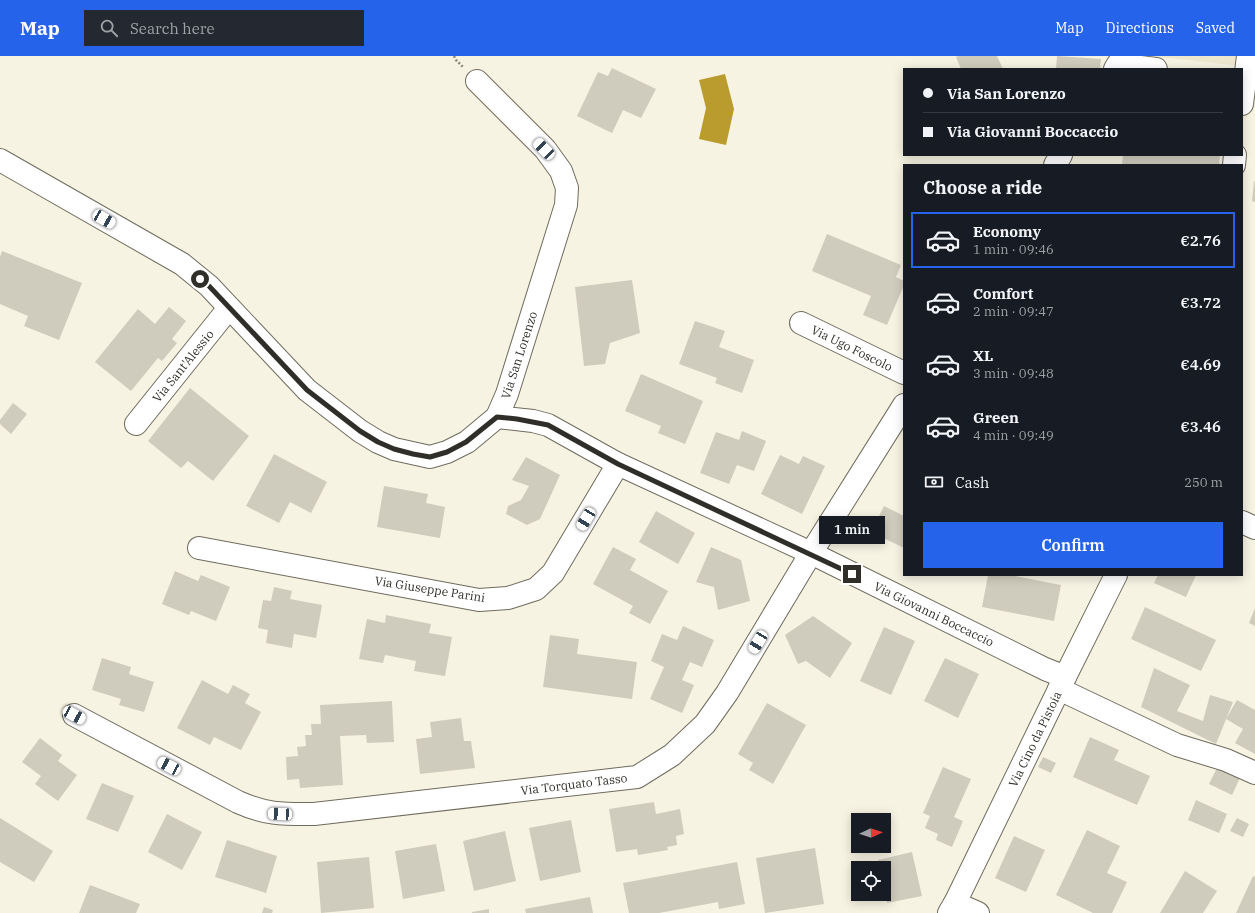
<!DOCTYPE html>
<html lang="en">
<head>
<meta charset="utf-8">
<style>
  body { margin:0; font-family:"IBM Plex Serif",serif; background:#242831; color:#f1f3f6; height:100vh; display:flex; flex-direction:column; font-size:15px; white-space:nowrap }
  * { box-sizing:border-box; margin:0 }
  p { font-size:13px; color:#9ea1a6 }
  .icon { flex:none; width:22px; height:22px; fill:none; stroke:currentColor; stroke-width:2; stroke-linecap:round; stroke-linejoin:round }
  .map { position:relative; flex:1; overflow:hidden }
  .drawer { position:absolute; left:903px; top:108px; width:340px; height:412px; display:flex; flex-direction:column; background:#171b24; border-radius:0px; box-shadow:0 2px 10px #0003 }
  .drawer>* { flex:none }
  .top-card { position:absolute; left:903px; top:12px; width:340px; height:88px; border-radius:0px; box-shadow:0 2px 10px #0003; display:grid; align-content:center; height:88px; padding:0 20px; background:#171b24 }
  .needle { width:26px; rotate:87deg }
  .buttons { position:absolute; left:851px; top:757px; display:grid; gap:8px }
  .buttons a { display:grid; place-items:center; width:40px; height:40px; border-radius:0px; background:#171b24; box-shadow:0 2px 10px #0003; font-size:20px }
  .end { position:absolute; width:18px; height:18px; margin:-9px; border:5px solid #302e28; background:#fff; box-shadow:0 0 0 2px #fff }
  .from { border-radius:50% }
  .bubble { position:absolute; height:28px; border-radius:0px; background:#171b24; box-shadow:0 2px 10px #0003; font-size:13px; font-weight:600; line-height:28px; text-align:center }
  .car { position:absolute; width:12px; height:24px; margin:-12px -6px; border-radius:5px; box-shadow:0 0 3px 1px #0007; background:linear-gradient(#fff 24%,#345 0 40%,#fff 0 76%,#345 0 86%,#fff 0) }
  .top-card b { display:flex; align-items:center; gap:14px; height:38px; font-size:15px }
  .top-card b+b { border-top:1px solid #363941 }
  .top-card i { width:10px; height:10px; background:#f1f3f6 }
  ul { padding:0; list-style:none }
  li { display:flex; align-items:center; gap:12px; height:56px; margin:0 8px 6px; padding:0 12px; border:2px solid transparent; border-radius:0px }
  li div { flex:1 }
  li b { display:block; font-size:15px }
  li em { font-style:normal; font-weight:600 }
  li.active { border-color:#2563eb }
  li>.icon { width:36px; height:36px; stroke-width:1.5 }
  h2 { padding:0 20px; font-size:18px; line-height:48px }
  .pay { display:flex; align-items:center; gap:10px; height:44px; padding:0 20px; font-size:15px }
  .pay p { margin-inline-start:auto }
  .primary-button { display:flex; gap:8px; margin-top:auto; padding:8px 20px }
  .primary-button a { flex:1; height:46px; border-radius:0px; background:#2563eb; color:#fff; font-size:16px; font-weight:600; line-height:46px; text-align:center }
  header { display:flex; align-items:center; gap:24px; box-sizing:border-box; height:56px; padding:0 20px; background:#2563eb; color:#fff }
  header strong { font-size:19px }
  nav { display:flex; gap:22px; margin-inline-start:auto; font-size:14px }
  .search { width:280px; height:36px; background:#242831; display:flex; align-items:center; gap:10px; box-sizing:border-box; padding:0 14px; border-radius:0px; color:#9ea1a6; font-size:15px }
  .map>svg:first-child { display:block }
  .built { fill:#eee7d0 }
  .water { fill:#ba9c2e }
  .building { fill:#d0ccbd }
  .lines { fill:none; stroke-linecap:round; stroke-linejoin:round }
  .minor-casing { stroke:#6f6b5d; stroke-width:24 }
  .path { stroke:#8a877d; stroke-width:2.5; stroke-dasharray:2 2; stroke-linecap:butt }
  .minor { stroke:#fff; stroke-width:22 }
  .route { stroke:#302e28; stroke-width:5 }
  .labels { text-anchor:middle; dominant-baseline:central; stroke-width:3.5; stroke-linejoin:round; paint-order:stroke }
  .street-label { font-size:12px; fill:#302e28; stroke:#fff }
</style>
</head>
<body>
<header>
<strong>Map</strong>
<div class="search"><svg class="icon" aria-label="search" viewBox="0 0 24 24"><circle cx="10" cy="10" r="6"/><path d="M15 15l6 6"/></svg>Search here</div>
<nav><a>Map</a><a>Directions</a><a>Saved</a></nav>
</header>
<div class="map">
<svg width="1255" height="857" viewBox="0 0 1255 857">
  <rect width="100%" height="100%" fill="#f7f3e3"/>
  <polygon class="built" points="1151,0 1241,0 1240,10"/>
  <polygon class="water" points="725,18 734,53 726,89 699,83 706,52 699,24"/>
  <g class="building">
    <polygon points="958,0 997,0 1003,13 961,13 956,1"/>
    <polygon points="1057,0 1101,3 1100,13 1056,13"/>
    <polygon points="612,12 656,33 641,62 623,54 612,77 577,60 598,16 608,20"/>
    <polygon points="1123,99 1220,99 1219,109 1122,109"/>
    <polygon points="1254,125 1255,126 1255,146 1252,145"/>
    <polygon points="827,178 901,209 896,221 904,225 904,229 887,269 863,259 871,240 812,215"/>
    <polygon points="2,195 82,227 59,284 24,270 28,260 0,248 0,201"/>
    <polygon points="632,224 640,277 610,287 605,308 584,310 575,231"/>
    <polygon points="169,251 186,265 172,283 177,287 162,305 158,302 131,335 95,306 138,253 155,268"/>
    <polygon points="695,265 725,275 719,291 754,304 742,337 715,327 717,322 679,308"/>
    <polygon points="641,318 703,345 685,388 658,377 661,370 625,355"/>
    <polygon points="190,332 249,380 213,425 188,405 181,412 148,385"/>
    <polygon points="13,347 27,358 11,378 0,368 0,364"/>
    <polygon points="742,375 766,385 754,415 737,409 729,428 700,417 716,376 739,384"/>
    <polygon points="274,398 327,426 311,457 290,446 279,467 246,450"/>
    <polygon points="780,399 799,408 803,400 825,410 802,458 761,438"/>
    <polygon points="526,401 560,419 540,463 527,469 506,458 508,450 521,444 529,430 512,424"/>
    <polygon points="384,430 428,438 426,447 445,451 440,482 377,471"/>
    <polygon points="884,450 904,460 904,492 871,476"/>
    <polygon points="656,455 695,477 678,508 639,486"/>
    <polygon points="613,491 636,503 630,514 668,535 650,568 629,557 633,550 593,528"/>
    <polygon points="711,491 741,504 750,545 718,554 714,531 696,526"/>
    <polygon points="175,515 198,525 201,519 230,531 216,565 191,555 189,559 162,548"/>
    <polygon points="988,519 1010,519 1061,529 1054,565 982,551"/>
    <polygon points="1158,519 1196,519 1186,541 1154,527"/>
    <polygon points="274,531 292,535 290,543 322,549 316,582 294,578 292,592 266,587 268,574 258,572 263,544 271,545"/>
    <polygon points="1145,551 1216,584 1201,615 1131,583"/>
    <polygon points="1255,552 1255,570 1249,567"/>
    <polygon points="386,559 431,568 429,577 452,581 445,620 414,615 416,605 385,599 383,607 359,603 367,563 385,567"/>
    <polygon points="813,560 852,587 830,622 806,605 798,608 785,579"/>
    <polygon points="683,570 714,584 702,611 690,606 682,624 694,629 682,657 650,643 664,611 651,605 662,578 677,584"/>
    <polygon points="884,571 915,585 891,639 860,625"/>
    <polygon points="550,579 579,583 577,598 637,606 632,643 543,631"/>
    <polygon points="102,602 131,611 129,618 154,626 144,656 119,649 121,643 92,634"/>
    <polygon points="945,602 979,618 958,662 924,645"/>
    <polygon points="1154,612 1190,629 1177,655 1203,665 1210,639 1233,646 1216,688 1141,651"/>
    <polygon points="202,624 228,638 233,629 250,638 245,647 261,656 241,694 214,681 210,689 177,672"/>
    <polygon points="1237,644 1255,654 1255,698 1235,687 1243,673 1226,663"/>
    <polygon points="392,645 394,686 367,687 366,679 340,680 343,729 300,732 299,723 287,724 286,701 298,700 297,691 306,690 305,679 312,679 311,668 321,668 320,649"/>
    <polygon points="767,647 806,669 773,728 749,714 753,707 738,698"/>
    <polygon points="461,662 464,685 471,685 475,712 420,718 416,683 432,681 430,666"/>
    <polygon points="1090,681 1119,694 1114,704 1150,720 1137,749 1073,721"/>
    <polygon points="40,682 62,699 58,705 77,719 58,745 35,728 41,720 22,706"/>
    <polygon points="1043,701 1056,707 1051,717 1038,711"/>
    <polygon points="1218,710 1240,722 1232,739 1209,728"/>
    <polygon points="943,711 971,723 954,761 963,765 952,791 936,784 938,778 925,772 930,760 923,757"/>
    <polygon points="102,727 134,740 118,776 86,763"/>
    <polygon points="1196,744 1227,758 1219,777 1188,764"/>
    <polygon points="654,746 656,758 680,753 684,778 676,780 677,789 667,791 668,794 638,799 637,793 616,796 609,753"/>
    <polygon points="167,758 202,776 182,814 148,796"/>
    <polygon points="0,762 53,795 34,826 0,806"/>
    <polygon points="1237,762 1249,768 1243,781 1230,775"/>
    <polygon points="571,764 581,816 540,825 529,772"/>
    <polygon points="1087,774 1120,790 1107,817 1127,826 1112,857 1093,857 1056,839"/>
    <polygon points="505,775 516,825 474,835 463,785"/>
    <polygon points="1014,780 1045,794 1026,836 995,822"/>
    <polygon points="227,784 277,800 266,837 215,821"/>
    <polygon points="436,788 445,835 403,843 395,795"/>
    <polygon points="815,792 824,848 765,857 756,802"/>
    <polygon points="912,796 922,840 887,847 884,832 884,812 880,812 878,804"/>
    <polygon points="369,801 374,852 321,857 317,806"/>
    <polygon points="737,806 745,848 719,853 718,846 659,857 629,857 623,827"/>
    <polygon points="1185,815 1217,835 1203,857 1160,857"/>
    <polygon points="1253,820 1255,821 1255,857 1236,857"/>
    <polygon points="90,829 140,848 136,857 79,857"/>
    <polygon points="590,841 593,857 526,857 525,853"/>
    <polygon points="264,851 273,854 272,857 262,857"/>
    <polygon points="489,853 489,857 472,857 472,856"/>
  </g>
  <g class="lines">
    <defs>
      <g id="minor">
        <polyline points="1115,13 1118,8 1156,13"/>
        <polyline points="1242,48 1248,0"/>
        <polyline points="0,104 182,208 209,230 307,334 360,375 378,386 394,393 430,401 447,396 467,386 497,361 507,338 566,149 567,132 561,115 545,93 477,25"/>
        <polyline points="1055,109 1061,99"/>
        <polyline points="1234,109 1235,99"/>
        <polyline points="801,267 904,317"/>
        <polyline points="497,361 533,365 548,369 618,408 811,497 1045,613 1065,621"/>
        <polyline points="136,368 229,252"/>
        <polyline points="1242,466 1255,472"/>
        <polyline points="199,492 479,544 508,542 536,533 553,517 618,408"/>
        <polyline points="1059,633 1177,689 1226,704 1255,717"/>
        <path d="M 74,659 L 238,746 C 267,759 284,758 314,758 L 637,721 L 672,699 L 705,668 L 727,637 L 811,497 L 904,349"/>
        <polyline points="955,847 978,857"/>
        <polyline points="949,857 955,847 1065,621 1116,519"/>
      </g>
    </defs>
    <use href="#minor" class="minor-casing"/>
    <polyline class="path" points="454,0 456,4 463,11"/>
    <use href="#minor" class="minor"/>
  </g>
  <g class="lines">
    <polyline class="route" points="200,223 209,230 307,334 360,375 378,386 394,393 413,398 430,401 447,396 466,386 497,361 517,363 548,369 618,408 852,518"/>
  </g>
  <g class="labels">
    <g class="street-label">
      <text transform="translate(852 292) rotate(26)">Via Ugo Foscolo</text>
      <text transform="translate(519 299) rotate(-72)">Via San Lorenzo</text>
      <text transform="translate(183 310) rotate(-51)">Via Sant'Alessio</text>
      <text transform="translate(430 533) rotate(9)">Via Giuseppe Parini</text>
      <text transform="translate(934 558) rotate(26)">Via Giovanni Boccaccio</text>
      <text transform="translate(1035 683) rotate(-64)">Via Cino da Pistoia</text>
      <text transform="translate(574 728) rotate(-7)">Via Torquato Tasso</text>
    </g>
  </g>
</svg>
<div class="buttons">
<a><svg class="needle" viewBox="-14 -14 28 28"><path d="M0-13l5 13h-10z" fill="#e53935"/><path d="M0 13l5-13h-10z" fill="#9ea1a6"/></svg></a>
<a><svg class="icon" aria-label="locate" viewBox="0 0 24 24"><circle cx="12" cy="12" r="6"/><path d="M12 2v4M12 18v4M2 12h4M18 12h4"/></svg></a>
</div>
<i class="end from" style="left:200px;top:223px"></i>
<i class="end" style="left:852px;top:518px"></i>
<div class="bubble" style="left:819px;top:460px;width:66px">1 min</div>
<i class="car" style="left:544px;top:93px;rotate:315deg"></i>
<i class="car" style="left:104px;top:163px;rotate:120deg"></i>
<i class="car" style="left:586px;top:463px;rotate:211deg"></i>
<i class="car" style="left:758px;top:586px;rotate:211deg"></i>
<i class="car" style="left:74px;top:659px;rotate:118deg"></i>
<i class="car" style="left:169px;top:710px;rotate:298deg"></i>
<i class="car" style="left:280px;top:758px;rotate:273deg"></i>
<div class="top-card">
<b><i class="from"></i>Via San Lorenzo</b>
<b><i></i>Via Giovanni Boccaccio</b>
</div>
<section class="drawer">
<h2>Choose a ride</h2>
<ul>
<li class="active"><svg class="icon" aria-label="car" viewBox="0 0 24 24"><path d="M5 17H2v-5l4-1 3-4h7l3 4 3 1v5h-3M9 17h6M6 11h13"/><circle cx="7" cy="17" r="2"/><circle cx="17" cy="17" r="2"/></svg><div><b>Economy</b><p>1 min · 09:46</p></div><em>€2.76</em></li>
<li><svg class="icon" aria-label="car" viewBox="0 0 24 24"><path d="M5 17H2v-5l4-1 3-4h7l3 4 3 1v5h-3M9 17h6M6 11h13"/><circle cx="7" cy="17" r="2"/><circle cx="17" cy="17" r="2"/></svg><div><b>Comfort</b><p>2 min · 09:47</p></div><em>€3.72</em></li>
<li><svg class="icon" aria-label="car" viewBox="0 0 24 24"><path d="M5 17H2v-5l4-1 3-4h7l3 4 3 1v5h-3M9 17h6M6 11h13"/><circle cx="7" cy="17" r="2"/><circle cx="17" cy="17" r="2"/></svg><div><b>XL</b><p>3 min · 09:48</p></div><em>€4.69</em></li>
<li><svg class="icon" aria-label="car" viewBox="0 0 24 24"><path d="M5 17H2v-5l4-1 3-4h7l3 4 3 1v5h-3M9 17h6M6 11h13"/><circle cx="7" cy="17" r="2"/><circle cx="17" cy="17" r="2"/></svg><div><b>Green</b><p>4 min · 09:49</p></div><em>€3.46</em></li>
</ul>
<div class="pay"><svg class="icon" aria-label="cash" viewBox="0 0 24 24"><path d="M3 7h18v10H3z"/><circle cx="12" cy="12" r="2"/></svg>Cash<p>250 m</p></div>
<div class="primary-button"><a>Confirm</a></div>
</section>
</div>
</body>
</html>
